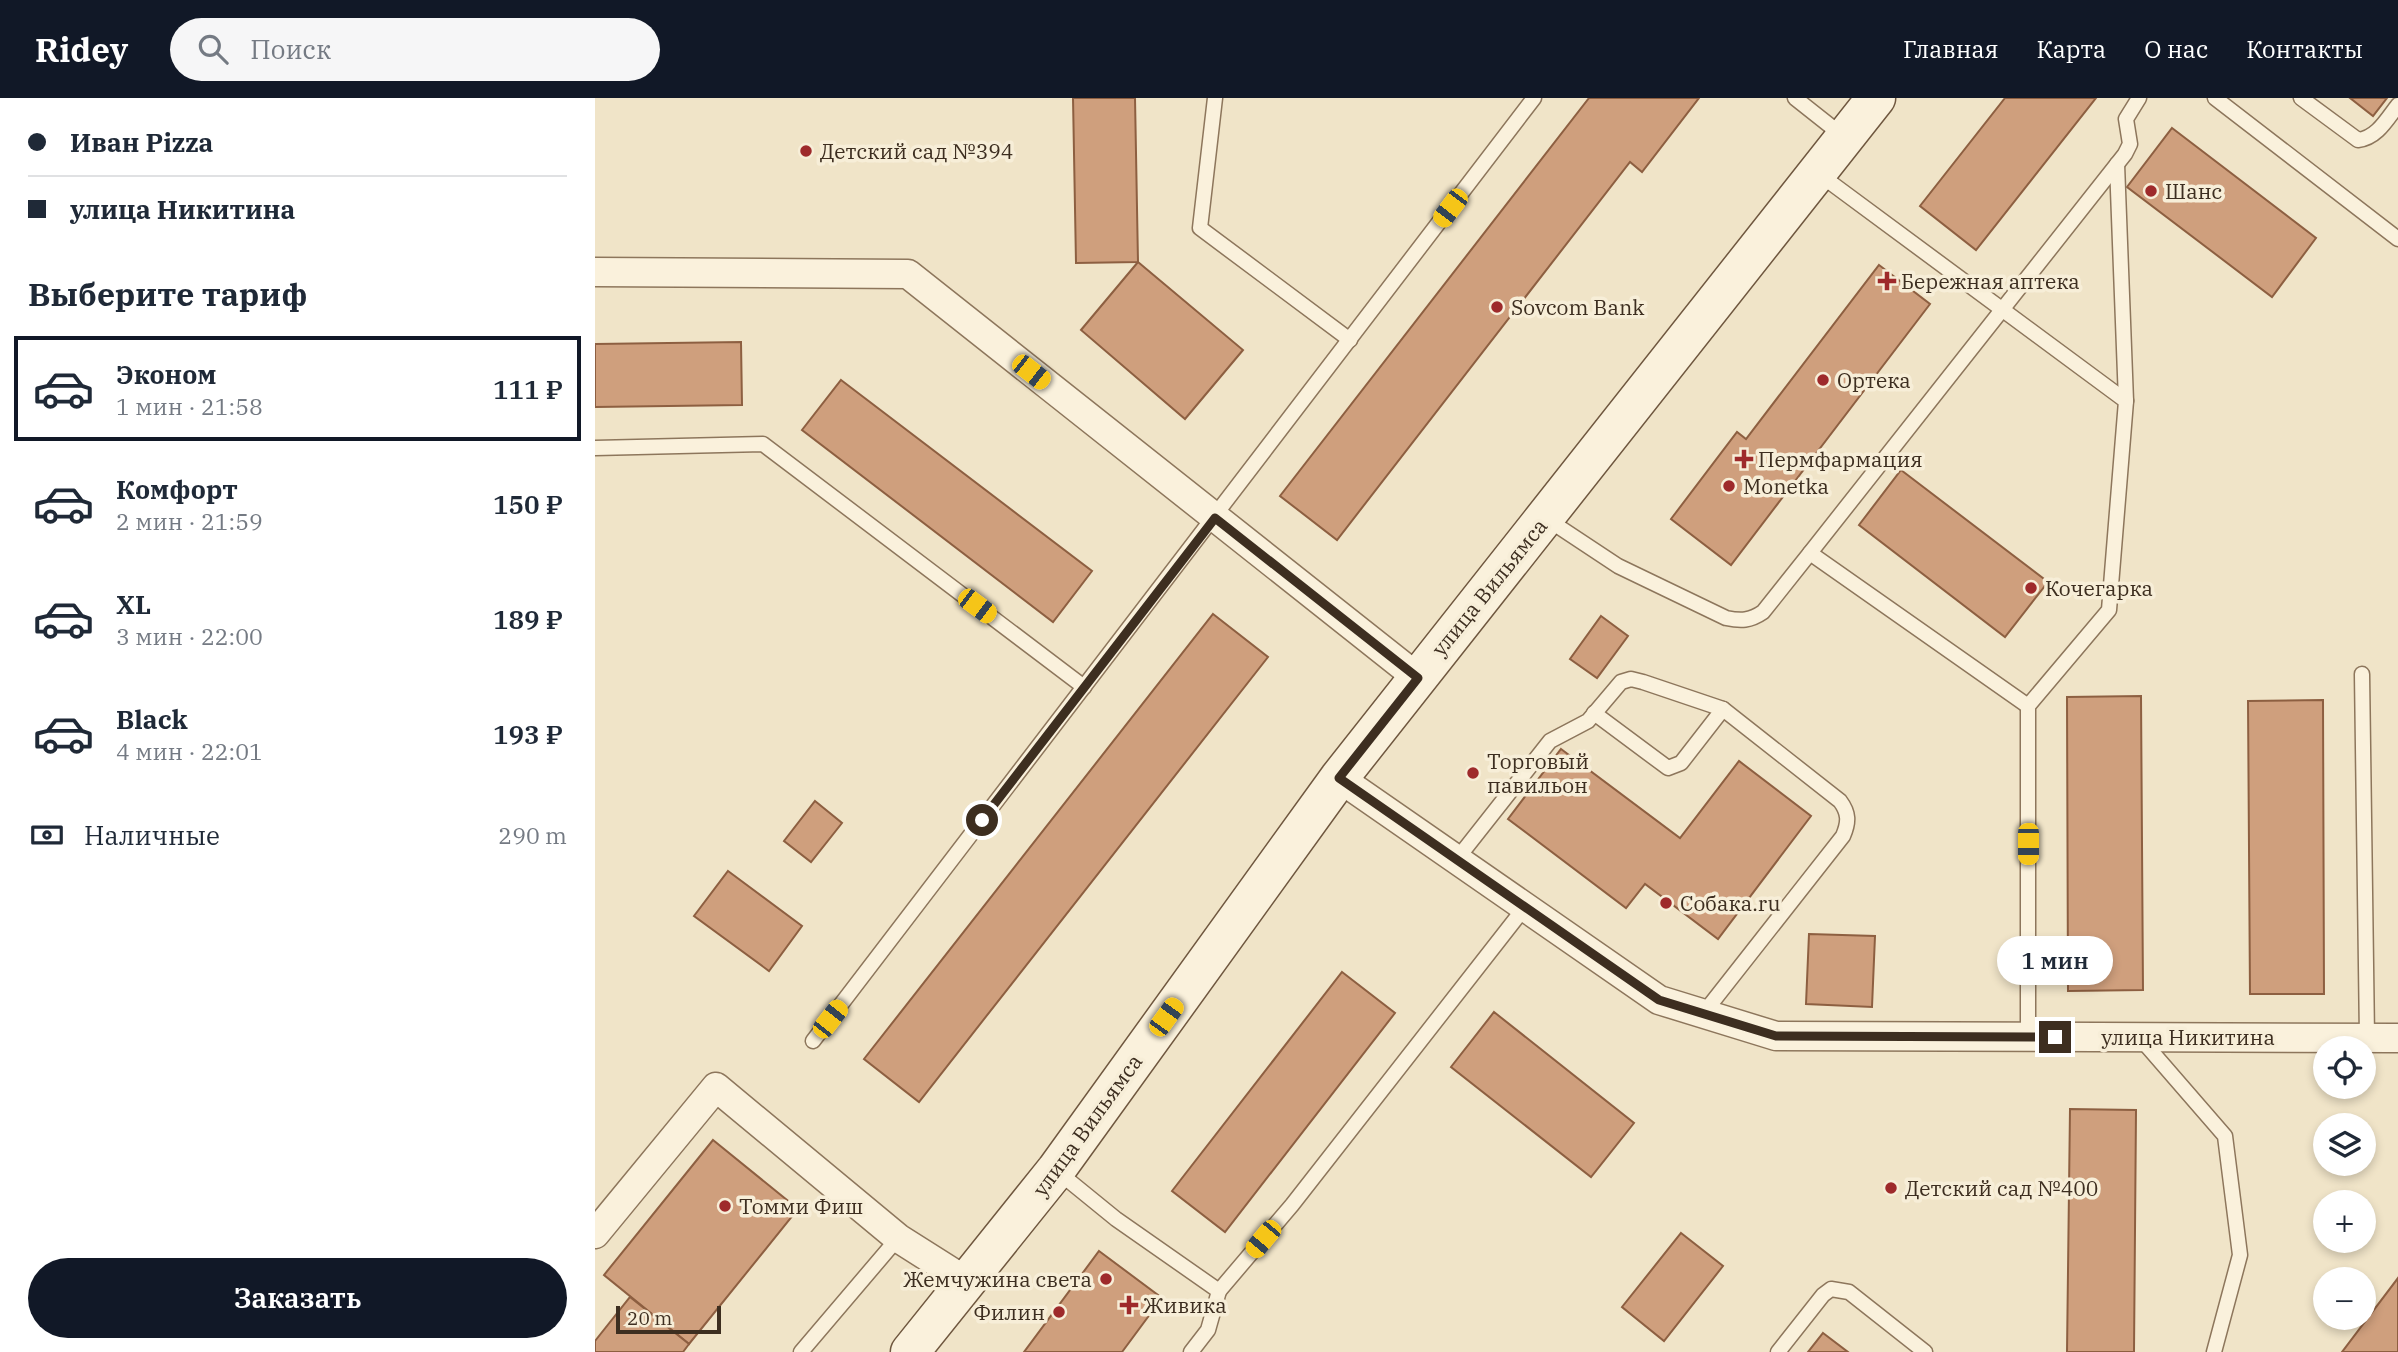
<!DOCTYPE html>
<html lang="ru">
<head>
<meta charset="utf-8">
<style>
  body { margin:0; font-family:"IBM Plex Serif",serif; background:#f6f6f7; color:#1f2937; height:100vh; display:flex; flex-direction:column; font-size:26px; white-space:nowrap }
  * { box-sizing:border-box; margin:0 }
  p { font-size:23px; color:#747a83 }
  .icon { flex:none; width:38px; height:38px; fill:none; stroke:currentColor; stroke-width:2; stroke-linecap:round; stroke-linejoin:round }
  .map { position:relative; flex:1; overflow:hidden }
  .sheet { display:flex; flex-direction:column; background:#fff; width:595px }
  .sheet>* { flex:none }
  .guide { display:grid; align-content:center; height:154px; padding:0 28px; background:#fff }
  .tools { position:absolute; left:1718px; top:938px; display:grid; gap:14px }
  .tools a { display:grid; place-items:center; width:63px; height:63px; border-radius:50%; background:#fff; box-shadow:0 4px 10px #0003; font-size:35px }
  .scale { position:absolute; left:21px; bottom:18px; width:105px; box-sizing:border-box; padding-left:7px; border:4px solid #3d2e20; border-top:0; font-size:19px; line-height:24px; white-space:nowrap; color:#3d2e20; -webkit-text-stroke:5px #f7eed8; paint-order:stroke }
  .end { position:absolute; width:32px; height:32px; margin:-16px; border:9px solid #3d2e20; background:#fff; box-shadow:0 0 0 4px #fff }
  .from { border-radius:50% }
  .bubble { position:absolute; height:49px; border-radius:24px; background:#fff; box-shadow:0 4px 10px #0003; font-size:23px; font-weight:600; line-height:49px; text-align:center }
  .car { position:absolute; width:21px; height:42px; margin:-21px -10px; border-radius:9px; box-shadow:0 0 5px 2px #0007; background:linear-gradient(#f5c518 24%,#345 0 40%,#f5c518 0 76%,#345 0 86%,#f5c518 0) }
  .guide b { display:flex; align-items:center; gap:24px; height:66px; font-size:26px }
  .guide b+b { border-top:2px solid #e0e1e3 }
  .guide i { width:18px; height:18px; background:#1f2937 }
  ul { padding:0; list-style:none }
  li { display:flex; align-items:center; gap:21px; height:105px; margin:0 14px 10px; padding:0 14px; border:4px solid transparent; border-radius:0px }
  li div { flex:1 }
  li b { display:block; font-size:26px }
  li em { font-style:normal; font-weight:600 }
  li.current { border-color:#111827 }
  li>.icon { width:63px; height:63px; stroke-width:1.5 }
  h2 { padding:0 28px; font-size:32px; line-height:84px }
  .pay { display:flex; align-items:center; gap:18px; height:77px; padding:0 28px; font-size:26px }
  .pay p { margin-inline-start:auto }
  .button { display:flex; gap:14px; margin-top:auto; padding:14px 28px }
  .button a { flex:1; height:80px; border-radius:42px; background:#111827; color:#fff; font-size:28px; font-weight:600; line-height:80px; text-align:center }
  header { display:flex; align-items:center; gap:42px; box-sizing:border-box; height:98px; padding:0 35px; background:#111827; color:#fff }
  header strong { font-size:33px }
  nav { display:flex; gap:38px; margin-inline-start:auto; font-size:24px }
  .search { width:490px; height:63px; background:#f6f6f7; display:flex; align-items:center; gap:18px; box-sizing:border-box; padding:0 24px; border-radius:38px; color:#747a83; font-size:26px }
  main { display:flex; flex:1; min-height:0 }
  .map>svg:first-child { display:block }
  .building { fill:#cf9f7d; stroke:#8d5f41; stroke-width:2 }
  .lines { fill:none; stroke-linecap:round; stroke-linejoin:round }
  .lane-casing { stroke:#8d765c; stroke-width:17 }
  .street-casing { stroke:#8d765c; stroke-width:31 }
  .secondary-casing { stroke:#6f573f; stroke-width:41 }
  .lane { stroke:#faf1dc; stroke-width:14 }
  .street { stroke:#faf1dc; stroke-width:28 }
  .secondary { stroke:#faf1dc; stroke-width:38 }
  .route { stroke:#3d2e20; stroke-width:9 }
  .poi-dot { fill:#9e2a2b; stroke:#f7eed8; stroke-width:2.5 }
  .labels { text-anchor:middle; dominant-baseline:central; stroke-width:7; stroke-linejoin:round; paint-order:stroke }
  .poi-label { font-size:21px; fill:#3d2e20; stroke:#f7eed8; text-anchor:start }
  .street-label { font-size:21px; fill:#3d2e20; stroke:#f7eed8 }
</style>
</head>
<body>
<header>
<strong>Ridey</strong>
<div class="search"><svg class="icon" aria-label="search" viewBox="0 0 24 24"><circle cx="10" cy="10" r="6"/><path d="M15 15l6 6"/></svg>Поиск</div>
<nav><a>Главная</a><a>Карта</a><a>О нас</a><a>Контакты</a></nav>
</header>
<main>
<section class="sheet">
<div class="guide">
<b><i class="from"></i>Иван Pizza</b>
<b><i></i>улица Никитина</b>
</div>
<h2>Выберите тариф</h2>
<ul>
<li class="current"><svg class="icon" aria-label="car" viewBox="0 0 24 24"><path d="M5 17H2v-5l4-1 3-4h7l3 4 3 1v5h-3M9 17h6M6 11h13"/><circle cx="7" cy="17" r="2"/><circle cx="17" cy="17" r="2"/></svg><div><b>Эконом</b><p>1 мин · 21:58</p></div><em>111 ₽</em></li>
<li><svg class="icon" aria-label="car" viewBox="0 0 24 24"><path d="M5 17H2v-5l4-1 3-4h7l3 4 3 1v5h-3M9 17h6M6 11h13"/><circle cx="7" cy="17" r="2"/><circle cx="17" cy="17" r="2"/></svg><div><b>Комфорт</b><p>2 мин · 21:59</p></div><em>150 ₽</em></li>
<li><svg class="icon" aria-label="car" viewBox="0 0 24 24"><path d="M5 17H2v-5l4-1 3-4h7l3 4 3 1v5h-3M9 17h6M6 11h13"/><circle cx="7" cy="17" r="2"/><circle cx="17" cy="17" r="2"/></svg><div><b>XL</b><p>3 мин · 22:00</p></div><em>189 ₽</em></li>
<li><svg class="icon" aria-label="car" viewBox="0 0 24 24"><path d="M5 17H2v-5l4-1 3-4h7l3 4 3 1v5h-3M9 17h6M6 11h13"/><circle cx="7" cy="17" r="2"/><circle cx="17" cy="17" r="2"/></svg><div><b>Black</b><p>4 мин · 22:01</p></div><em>193 ₽</em></li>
</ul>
<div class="pay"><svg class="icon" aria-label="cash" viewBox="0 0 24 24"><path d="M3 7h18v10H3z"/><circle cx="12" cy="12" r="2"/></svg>Наличные<p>290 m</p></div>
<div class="button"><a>Заказать</a></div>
</section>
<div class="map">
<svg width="1803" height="1254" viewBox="0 0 1803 1254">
  <rect width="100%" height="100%" fill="#f0e4c8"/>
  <g class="building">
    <polygon points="478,0 540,0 543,164 481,165"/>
    <polygon points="994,0 1104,0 1047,74 1035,64 742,442 685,398"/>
    <polygon points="1410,0 1501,0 1381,152 1325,108"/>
    <polygon points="1755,0 1792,0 1778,18"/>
    <polygon points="1577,30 1721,140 1677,199 1532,89"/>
    <polygon points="543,164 648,252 590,321 486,232"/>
    <polygon points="1284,167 1335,206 1136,467 1076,421 1142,334 1151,341"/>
    <polygon points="146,244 147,307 0,309 0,246"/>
    <polygon points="246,282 497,473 458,524 207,332"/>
    <polygon points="1306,372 1453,484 1410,539 1264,427"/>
    <polygon points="618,516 673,559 324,1004 269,961"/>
    <polygon points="1006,518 1033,538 1002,580 975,561"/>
    <polygon points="1546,598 1548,892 1473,893 1472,599"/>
    <polygon points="1728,602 1729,896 1655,896 1653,603"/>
    <polygon points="966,651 1085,740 1144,663 1216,718 1123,841 1050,786 1031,810 913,721"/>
    <polygon points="220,703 247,725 216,764 189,743"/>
    <polygon points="133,773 207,828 174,873 99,818"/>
    <polygon points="1214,836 1280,838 1277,909 1211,906"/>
    <polygon points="747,874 800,915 630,1134 577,1093"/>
    <polygon points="899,914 1039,1025 996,1079 856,969"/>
    <polygon points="1475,1011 1541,1012 1539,1254 1472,1254"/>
    <polygon points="118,1042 203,1111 94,1246 9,1177"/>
    <polygon points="1086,1135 1128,1168 1069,1243 1027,1209"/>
    <polygon points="504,1153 567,1200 527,1254 429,1254"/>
    <polygon points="1803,1180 1803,1254 1747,1254"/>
    <polygon points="35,1199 94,1246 88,1254 0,1254 0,1243"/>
    <polygon points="1228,1235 1253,1254 1213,1254"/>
  </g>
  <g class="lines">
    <defs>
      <g id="lane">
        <polyline points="620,0 605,130 755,242"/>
        <polyline points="1200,0 1248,38"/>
        <polyline points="1620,0 1803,141"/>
        <path d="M 1706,0 L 1763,42 C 1782,40 1792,21 1803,7"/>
        <polyline points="1522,66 1531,303"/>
        <polyline points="1224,76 1531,303 1514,512 1433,608 1433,939"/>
        <polyline points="0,350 168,346 489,589"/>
        <path d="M 952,421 L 1023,468 L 1131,520 C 1146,523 1155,523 1168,514 L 1215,455 L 1433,608"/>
        <polyline points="1215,455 1530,56 1535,46 1531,21 1544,0"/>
        <polyline points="1767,576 1772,940"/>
        <polyline points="999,615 1073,670 1086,665 1128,611"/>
        <path d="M 862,761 L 955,643 L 993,623 L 1026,584 L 1036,581 L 1048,584 L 1128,611 L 1245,703 C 1254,715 1254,724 1248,738 L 1108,916"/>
        <polyline points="1545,940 1630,1038 1645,1157 1619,1254"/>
        <polyline points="218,943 939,0"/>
        <polyline points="462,1073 521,1121 624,1193 613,1232 596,1254"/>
        <polyline points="624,1193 697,1107 930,809"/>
        <polyline points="206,1254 303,1140"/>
        <polyline points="1183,1254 1228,1197 1236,1191 1254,1194 1330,1254"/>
      </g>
      <g id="street">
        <polyline points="0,174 313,176 823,580"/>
        <polyline points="744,680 1064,902 1181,938 1803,940"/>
        <polyline points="0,1136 121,989 303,1140 371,1183"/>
      </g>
      <polyline id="secondary" points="315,1254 461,1072 744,680 1281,0"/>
    </defs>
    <use href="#lane" class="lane-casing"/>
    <use href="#street" class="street-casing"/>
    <use href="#secondary" class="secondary-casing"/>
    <use href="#lane" class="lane"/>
    <use href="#street" class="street"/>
    <use href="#secondary" class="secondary"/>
  </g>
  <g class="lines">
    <polyline class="route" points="387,722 620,420 823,580 744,680 1064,902 1181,938 1460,939"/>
  </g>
  <g class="poi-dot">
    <circle cx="211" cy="53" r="7"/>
    <circle cx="1556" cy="93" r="7"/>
    <path d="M1288.5 172.5h7v7h7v7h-7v7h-7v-7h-7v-7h7z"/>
    <circle cx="902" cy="209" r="7"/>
    <circle cx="1228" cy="282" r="7"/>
    <path d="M1145.5 350.5h7v7h7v7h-7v7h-7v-7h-7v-7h7z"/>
    <circle cx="1134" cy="388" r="7"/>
    <circle cx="1436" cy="490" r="7"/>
    <circle cx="878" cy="675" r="7"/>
    <circle cx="1071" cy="805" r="7"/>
    <circle cx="1296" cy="1090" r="7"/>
    <circle cx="130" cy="1108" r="7"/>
    <circle cx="511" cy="1181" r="7"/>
    <path d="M530.5 1196.5h7v7h7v7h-7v7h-7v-7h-7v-7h7z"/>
    <circle cx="464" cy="1214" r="7"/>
  </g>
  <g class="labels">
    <g class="poi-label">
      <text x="225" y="53">Детский сад №394</text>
      <text x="1570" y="93">Шанс</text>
      <text x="1306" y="183">Бережная аптека</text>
      <text x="916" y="209">Sovcom Bank</text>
      <text x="1242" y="282">Ортека</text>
      <text x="1163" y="361">Пермфармация</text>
      <text x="1148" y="388">Monetka</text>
      <text x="1450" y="490">Кочегарка</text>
      <text x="892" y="663">Торговый<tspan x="892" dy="24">павильон</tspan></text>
      <text x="1085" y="805">Собака.ru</text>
      <text x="1310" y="1090">Детский сад №400</text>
      <text x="144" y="1108">Томми Фиш</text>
      <text x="497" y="1181" text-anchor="end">Жемчужина света</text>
      <text x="548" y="1207">Живика</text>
      <text x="450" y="1214" text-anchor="end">Филин</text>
    </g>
    <g class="street-label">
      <text transform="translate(894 489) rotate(-51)">улица Вильямса</text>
      <text x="1593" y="939">улица Никитина</text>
      <text transform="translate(492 1027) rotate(-54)">улица Вильямса</text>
    </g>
  </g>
</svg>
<div class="tools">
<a><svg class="icon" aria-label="locate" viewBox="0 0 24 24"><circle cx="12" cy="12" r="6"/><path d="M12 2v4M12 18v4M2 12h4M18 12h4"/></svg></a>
<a><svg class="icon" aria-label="layers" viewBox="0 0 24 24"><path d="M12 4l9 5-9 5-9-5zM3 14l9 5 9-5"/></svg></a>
<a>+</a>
<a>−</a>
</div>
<div class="scale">20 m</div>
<i class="end from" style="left:387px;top:722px"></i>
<i class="end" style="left:1460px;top:939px"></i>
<div class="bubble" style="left:1402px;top:838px;width:116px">1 мин</div>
<i class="car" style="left:855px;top:110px;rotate:217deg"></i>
<i class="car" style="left:436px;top:274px;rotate:128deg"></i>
<i class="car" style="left:382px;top:508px;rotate:127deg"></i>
<i class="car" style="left:1433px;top:746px;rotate:180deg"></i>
<i class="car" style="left:571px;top:919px;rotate:36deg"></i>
<i class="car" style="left:235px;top:921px;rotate:38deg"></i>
<i class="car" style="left:668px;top:1141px;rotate:220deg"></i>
</div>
</main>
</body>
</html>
